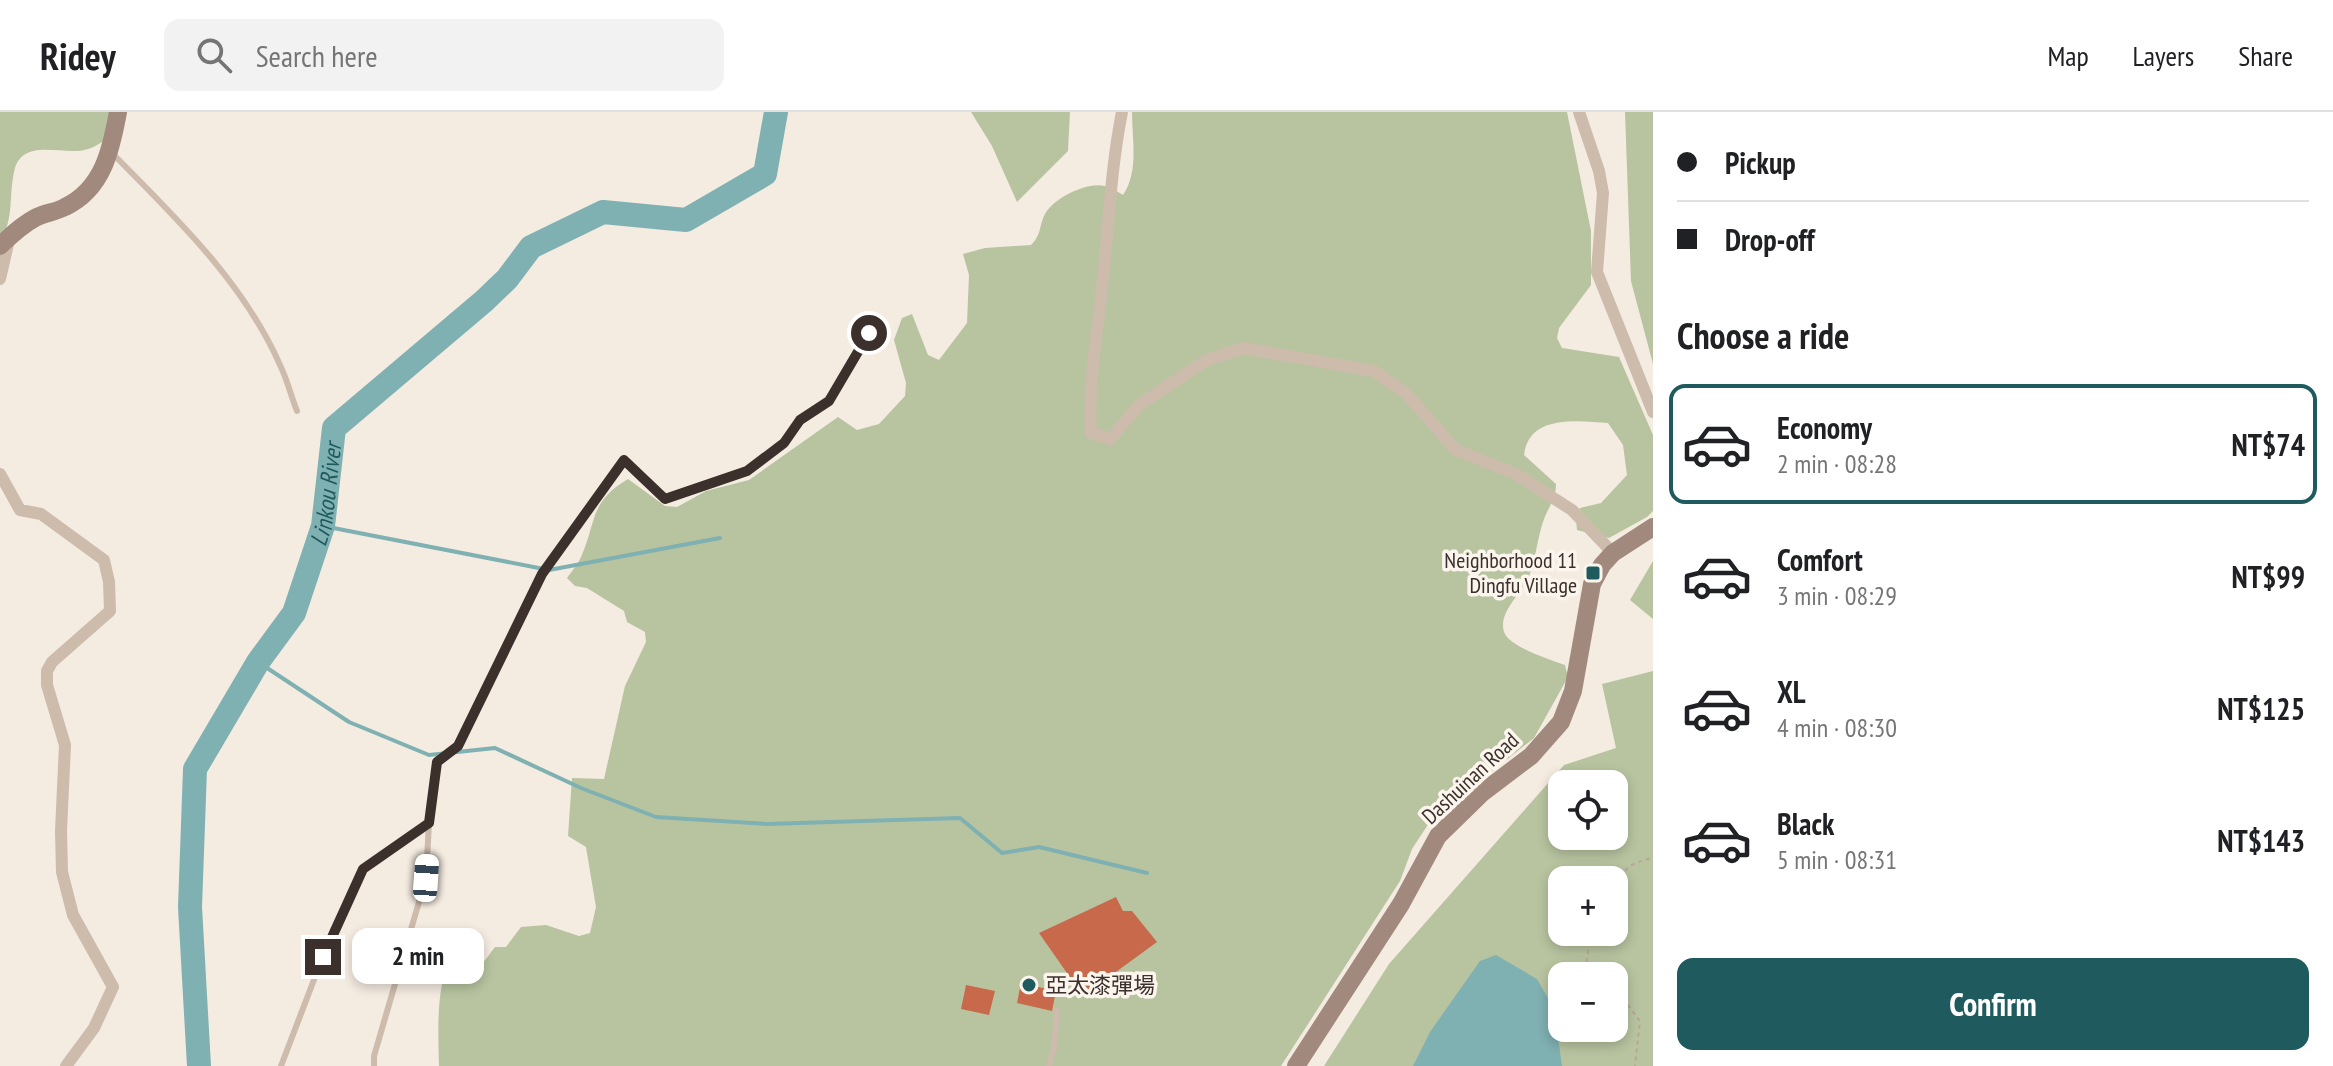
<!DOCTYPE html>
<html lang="en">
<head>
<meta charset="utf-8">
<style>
  body { margin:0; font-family:"PT Sans Narrow","Noto Sans TC",sans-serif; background:#f2f2f2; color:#202124; height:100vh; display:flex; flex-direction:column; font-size:30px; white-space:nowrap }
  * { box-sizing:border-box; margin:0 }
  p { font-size:26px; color:#757577 }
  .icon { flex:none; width:44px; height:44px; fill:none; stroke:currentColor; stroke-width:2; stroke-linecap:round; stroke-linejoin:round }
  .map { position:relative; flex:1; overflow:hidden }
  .side { display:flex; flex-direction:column; background:#fff; width:680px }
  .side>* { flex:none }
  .guide { display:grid; align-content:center; height:176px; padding:0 24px; background:#fff }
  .fabs { position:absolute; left:1548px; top:658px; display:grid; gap:16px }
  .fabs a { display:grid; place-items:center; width:80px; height:80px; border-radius:16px; background:#fff; box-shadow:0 4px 12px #0003; font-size:40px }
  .end { position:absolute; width:36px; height:36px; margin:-18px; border:10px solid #3b302b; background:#fff; box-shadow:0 0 0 4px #fff }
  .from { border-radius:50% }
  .bubble { position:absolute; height:56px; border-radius:16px; background:#fff; box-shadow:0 4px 12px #0003; font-size:26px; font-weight:600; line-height:56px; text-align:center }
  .car { position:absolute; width:24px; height:48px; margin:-24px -12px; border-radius:10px; box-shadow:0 0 6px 2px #0007; background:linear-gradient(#fff 24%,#345 0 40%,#fff 0 76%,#345 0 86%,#fff 0) }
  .guide b { display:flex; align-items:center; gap:28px; height:76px; font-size:30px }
  .guide b+b { border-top:2px solid #e0e0e0 }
  .guide i { width:20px; height:20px; background:#202124 }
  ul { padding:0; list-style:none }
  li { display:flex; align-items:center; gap:24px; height:120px; margin:0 16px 12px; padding:0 8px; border:4px solid transparent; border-radius:16px }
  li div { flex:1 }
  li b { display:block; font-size:30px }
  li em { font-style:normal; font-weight:600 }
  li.on { border-color:#1f5a5e }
  li>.icon { width:72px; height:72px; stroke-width:1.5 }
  h2 { padding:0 24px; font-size:36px; line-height:96px }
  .cta { display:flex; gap:16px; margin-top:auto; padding:16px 24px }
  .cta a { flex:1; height:92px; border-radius:16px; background:#1f5a5e; color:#fff; font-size:32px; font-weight:600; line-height:92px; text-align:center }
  header { display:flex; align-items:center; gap:48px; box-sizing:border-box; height:112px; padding:0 40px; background:#fff; border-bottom:2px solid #e0e0e0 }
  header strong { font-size:38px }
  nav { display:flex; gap:44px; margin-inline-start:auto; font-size:28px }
  .search { width:560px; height:72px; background:#f2f2f2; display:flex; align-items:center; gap:20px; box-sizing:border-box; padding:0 28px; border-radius:16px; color:#757577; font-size:30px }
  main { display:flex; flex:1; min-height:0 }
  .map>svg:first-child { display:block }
  .green { fill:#b8c4a0; fill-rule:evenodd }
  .water { fill:#7fb0b2 }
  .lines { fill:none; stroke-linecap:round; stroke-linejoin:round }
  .stream { stroke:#7fb0b2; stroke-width:4 }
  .river { stroke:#7fb0b2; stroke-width:24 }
  .building { fill:#c8694b }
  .path { stroke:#b9a596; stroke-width:2; stroke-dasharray:4 4; stroke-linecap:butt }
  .lane { stroke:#cdbbac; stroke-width:6 }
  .street { stroke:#cdbbac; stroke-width:12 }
  .secondary { stroke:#a18a7d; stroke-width:18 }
  .route { stroke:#3b302b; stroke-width:10 }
  .poi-dot { fill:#1f5a5e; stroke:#fbf5ee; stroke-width:3 }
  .labels { text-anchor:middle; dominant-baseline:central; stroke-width:7; stroke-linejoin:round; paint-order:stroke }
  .poi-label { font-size:22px; fill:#3b302b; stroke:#fbf5ee; text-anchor:end }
  .street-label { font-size:22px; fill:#3b302b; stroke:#fbf5ee }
  .water-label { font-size:24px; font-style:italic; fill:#1f5a5e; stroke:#fbf5ee }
</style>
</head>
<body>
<header>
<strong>Ridey</strong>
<div class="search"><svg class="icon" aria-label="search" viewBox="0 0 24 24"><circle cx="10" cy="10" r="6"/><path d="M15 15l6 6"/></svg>Search here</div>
<nav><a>Map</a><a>Layers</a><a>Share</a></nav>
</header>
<main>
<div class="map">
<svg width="1653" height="954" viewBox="0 0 1653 954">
  <rect width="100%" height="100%" fill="#f4ebe1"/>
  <g class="green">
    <path d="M 0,0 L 119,0 L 116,21 C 107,26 98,34 88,37 C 65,45 25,25 15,56 C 8,81 15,107 0,129 Z"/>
    <polygon points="971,0 1070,0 1068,39 1017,90 992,34"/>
    <path d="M 1132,0 L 1567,0 L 1591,119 L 1591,173 L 1559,216 L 1557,226 L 1562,236 L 1619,245 L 1653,323 L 1653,399 L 1647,405 L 1609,426 L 1577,418 L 1576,407 L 1580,396 L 1601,391 L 1627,363 L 1623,333 L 1608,311 C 1578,309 1529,302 1524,343 L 1556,372 C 1556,387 1549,394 1544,407 C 1537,426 1536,448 1528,467 C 1520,483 1496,503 1505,522 C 1511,535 1551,548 1565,553 L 1568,565 L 1534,626 L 1431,708 L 1412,737 L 1400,769 L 1281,954 L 439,954 C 438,915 436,878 451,841 L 477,859 L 495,835 L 506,835 L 521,815 L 546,813 L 579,824 L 590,821 L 596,795 L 586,735 L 568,724 L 572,666 L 604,667 L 625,574 L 646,530 L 645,520 L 627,510 L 624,499 L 587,476 L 575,474 L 567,466 C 572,459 578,452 581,445 C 597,409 589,390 628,367 L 665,394 L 677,395 L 706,379 L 749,368 L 838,305 L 857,318 L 879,312 L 905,284 L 906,271 L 894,228 L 902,206 L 912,202 L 928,243 L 939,248 L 967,211 L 969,163 L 963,142 L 985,136 L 1031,133 C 1041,123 1039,116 1044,104 C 1051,87 1087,69 1105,74 C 1111,75 1118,80 1123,83 C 1139,59 1132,28 1132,0 Z"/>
    <polygon points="1625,0 1653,0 1653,252 1631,169"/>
    <polygon points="1653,449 1653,507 1630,488"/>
    <path d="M 1653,559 L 1653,954 L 1324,954 L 1389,852 L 1564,653 L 1616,636 L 1602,572 ZM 1562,672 L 1614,672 L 1614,724 L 1562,724 ZM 1562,768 L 1614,768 L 1614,820 L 1562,820 ZM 1562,864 L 1614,864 L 1614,916 L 1562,916 Z"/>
  </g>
  <polygon class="water" points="1496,843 1537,867 1554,897 1562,954 1413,954 1430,920 1480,849"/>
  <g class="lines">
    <g class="stream">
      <polyline points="323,414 549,458 720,426"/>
      <polyline points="258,550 349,610 429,643 495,636 581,676 656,705 767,712 960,706 1002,741 1039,735 1147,761"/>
    </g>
    <path class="river" id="s1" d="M 199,954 L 190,795 L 195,657 L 258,550 L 294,501 L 323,414 L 334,316 L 484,189 L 507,167 L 531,135 L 603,100 L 686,108 L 765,62 L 776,0"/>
  </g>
  <g class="building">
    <polygon points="1116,785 1123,799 1132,799 1157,830 1083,884 1039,821"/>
    <polygon points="1021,871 1056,879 1052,899 1017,891"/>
    <polygon points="966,873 995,879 989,903 961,897"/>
  </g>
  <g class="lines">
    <g class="path">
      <path d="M 1614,780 C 1624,756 1627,752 1653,746"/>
      <polyline points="1589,864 1585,860 1590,827 1594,820"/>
      <polyline points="1614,885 1627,892 1640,909 1635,954"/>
    </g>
    <g class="lane">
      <path d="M 111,40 C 174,104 243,169 280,253 C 287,267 291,284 297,299"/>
      <polyline points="281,954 333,818 363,757 429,711 437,650 458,634 542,462 624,348 665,387 747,359 784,331 800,308 829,289 869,221"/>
      <polyline points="374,954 374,944 426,766 429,711"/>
      <polyline points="1049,954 1054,936 1057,898"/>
    </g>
    <g class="street">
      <path d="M 1122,0 C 1111,55 1109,110 1103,166 C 1098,218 1088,269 1091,321 L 1110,327 L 1139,293 L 1205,249 L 1243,236 L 1374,259 L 1406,281 L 1456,338 L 1516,362 L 1572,398 L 1613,441"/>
      <polyline points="1579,0 1599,59 1603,81 1597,160 1653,300"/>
      <polyline points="0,167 9,128"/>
      <polyline points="0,362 20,398 41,402 104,448 109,470 110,499 52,550 47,559 47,573 65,633 61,719 62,760 73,803 113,875 94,916 66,954"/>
    </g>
    <g class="secondary">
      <path d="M 0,134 C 10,124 22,113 35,106 C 44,101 56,100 65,95 C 103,77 111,38 118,0"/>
      <polyline points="1296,954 1401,792 1438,724 1482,681 1531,644 1561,610 1573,579 1592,472 1602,453 1613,441 1653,415"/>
    </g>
  </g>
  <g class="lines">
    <polyline class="route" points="323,845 363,757 429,711 437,650 458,634 542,462 624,348 665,387 747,359 784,331 800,308 829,289 869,221"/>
  </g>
  <g class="poi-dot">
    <rect x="1585" y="453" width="16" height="16" rx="4"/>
    <circle cx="1029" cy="873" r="8"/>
  </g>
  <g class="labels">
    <g class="poi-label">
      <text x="1577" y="448">Neighborhood 11<tspan x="1577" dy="25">Dingfu Village</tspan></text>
      <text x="1045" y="873" text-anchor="start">亞太漆彈場</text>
    </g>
    <g class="street-label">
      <text transform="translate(1470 666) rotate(-43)">Dashuinan Road</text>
    </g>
    <g class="water-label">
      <text stroke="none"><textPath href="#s1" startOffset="606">Linkou River</textPath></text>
    </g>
  </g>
</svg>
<div class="fabs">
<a><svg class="icon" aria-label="locate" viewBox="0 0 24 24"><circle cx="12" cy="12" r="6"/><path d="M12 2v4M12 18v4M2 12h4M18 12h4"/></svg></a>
<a>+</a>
<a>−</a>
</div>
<i class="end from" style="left:869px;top:221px"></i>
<i class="end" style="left:323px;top:845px"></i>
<div class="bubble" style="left:352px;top:816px;width:132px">2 min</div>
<i class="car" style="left:426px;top:766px;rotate:4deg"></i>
</div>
<section class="side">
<div class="guide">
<b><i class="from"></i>Pickup</b>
<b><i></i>Drop-off</b>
</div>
<h2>Choose a ride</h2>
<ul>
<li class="on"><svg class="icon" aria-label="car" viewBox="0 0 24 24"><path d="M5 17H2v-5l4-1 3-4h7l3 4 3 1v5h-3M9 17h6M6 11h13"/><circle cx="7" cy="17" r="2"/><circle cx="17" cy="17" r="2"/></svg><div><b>Economy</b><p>2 min · 08:28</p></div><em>NT$74</em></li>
<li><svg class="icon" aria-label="car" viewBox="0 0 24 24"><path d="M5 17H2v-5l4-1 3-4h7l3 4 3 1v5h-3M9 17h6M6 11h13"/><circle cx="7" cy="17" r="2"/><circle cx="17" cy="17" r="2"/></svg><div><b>Comfort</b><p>3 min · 08:29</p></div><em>NT$99</em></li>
<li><svg class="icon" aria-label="car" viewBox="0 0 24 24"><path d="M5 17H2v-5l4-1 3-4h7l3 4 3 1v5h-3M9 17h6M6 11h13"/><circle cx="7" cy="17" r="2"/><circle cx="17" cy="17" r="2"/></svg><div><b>XL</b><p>4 min · 08:30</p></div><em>NT$125</em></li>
<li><svg class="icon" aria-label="car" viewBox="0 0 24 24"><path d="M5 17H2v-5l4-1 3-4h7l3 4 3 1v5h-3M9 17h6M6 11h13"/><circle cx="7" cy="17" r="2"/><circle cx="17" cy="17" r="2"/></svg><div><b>Black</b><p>5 min · 08:31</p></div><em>NT$143</em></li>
</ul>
<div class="cta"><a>Confirm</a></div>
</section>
</main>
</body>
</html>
